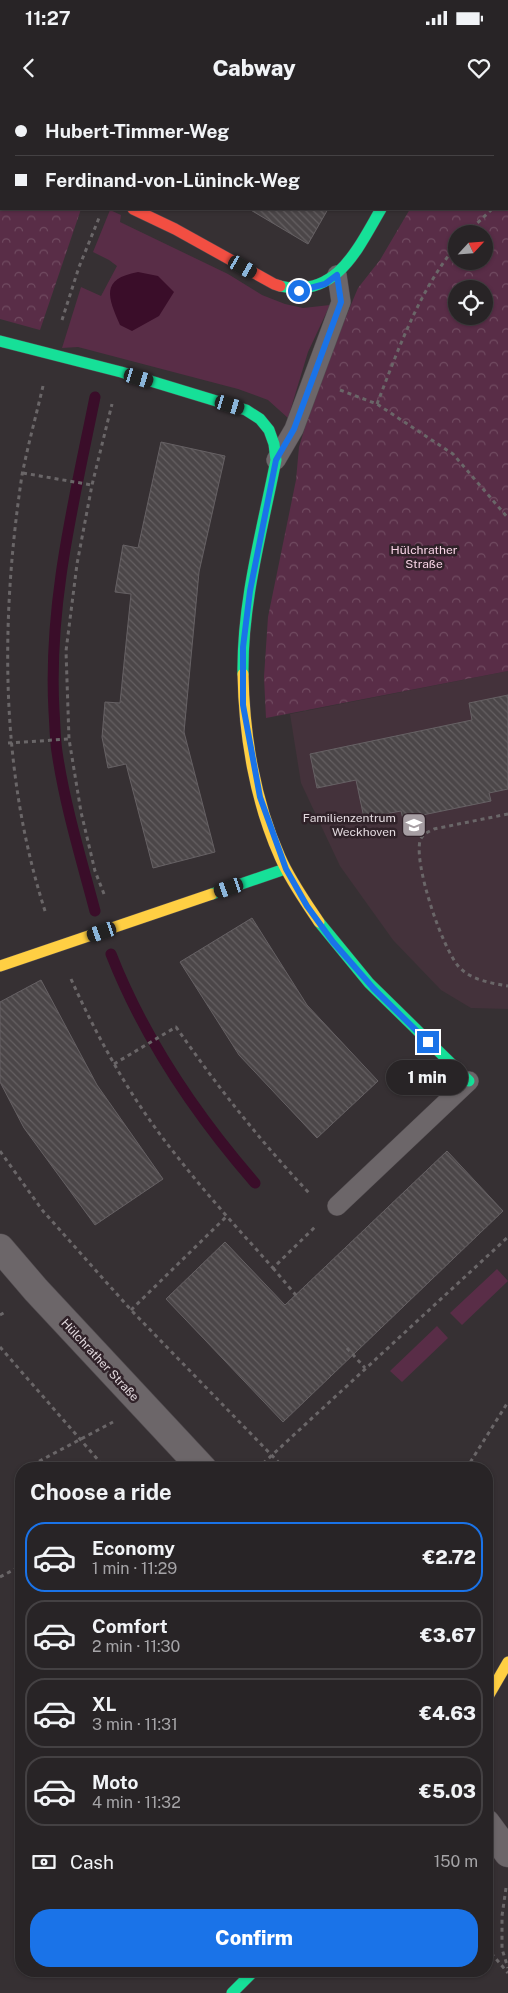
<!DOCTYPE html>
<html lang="en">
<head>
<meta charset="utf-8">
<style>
  body { margin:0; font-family:"Public Sans",sans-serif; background:#302c2e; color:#f1f3f6; height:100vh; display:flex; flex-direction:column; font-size:19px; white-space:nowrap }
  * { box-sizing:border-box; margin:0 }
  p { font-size:16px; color:#a5a4a7 }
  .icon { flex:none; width:28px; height:28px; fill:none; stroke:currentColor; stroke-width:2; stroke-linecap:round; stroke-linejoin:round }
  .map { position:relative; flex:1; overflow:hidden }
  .sheet { position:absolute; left:15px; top:1362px; width:478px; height:515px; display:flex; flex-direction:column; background:#282426; border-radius:20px; box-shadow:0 1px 4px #0004,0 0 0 1px #444143 }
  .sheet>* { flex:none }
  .banner { position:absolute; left:0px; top:0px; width:509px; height:110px; box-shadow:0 1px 4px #0004,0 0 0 1px #444143; display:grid; align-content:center; height:110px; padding:0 15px; background:#282426 }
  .needle { width:32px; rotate:64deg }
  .buttons { position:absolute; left:448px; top:125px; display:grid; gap:10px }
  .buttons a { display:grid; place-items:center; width:45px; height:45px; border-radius:50%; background:#282426; box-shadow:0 1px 4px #0004,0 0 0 1px #444143; font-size:25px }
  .end { position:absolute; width:22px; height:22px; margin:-11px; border:6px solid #1a73e8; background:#fff; box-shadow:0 0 0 2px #fff }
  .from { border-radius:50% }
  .bubble { position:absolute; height:35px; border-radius:18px; background:#282426; box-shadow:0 1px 4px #0004,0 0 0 1px #444143; font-size:16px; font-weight:800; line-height:35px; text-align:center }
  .car { position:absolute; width:15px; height:30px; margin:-15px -8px; border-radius:6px; box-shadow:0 0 4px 1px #0007; background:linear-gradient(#222 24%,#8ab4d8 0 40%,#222 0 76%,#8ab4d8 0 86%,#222 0) }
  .banner b { display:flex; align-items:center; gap:18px; height:48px; font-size:19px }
  .banner b+b { border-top:1px solid #444143 }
  .banner i { width:12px; height:12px; background:#f1f3f6 }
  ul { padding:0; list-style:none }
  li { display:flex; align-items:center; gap:15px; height:70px; margin:0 10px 8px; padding:0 5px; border:2px solid #444143; border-radius:20px }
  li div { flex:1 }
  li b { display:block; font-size:19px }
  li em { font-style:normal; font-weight:800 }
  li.selected { border-color:#1a73e8 }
  li>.icon { width:45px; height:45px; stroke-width:1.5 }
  h2 { padding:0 15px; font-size:22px; line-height:60px }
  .pay { display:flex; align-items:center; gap:12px; height:55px; padding:0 15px; font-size:19px }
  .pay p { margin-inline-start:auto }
  .button { display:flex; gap:10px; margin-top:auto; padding:10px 15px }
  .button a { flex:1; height:58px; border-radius:20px; background:#1a73e8; color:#fff; font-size:20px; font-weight:800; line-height:58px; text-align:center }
  .status { display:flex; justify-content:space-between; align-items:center; height:35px; padding:0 25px; background:#282426; direction:ltr }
  .status svg { height:14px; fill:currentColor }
  header { display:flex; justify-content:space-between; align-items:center; height:65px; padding:0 15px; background:#282426; font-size:22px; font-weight:800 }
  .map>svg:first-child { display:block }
  .built { fill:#44323b }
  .green { fill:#592d47 }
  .park { fill:url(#park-crowns); fill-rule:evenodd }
  .water { fill:#3a0d29 }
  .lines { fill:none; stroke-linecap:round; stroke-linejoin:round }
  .stream { stroke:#3a0d29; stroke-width:11 }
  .building { fill:url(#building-back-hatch); stroke:#666164 }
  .lane-casing { stroke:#514b4f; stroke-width:20 }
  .street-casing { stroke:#514b4f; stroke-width:29 }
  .fast-casing { stroke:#514b4f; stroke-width:12 }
  .slow-casing { stroke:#514b4f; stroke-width:12 }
  .jam-casing { stroke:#514b4f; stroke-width:12 }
  .path { stroke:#6a6668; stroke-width:3; stroke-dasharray:4 4; stroke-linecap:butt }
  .lane { stroke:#6c6669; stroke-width:19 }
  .street { stroke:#6c6669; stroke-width:28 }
  .fast { stroke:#16e098; stroke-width:11 }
  .slow { stroke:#ffcf43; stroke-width:11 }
  .jam { stroke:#f24e42; stroke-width:11 }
  .route { stroke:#1a73e8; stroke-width:6 }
  .labels { text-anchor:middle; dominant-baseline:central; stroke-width:5; stroke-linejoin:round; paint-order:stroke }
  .park-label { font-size:12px; fill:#f8d4e6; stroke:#302229 }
  .poi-label { font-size:12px; fill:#e3dadf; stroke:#302229; text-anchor:end }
  .street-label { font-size:12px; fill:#e3dadf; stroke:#302229 }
</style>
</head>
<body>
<div class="status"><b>11:27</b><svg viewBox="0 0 49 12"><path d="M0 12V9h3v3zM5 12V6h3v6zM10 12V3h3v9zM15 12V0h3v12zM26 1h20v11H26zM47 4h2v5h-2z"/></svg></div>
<header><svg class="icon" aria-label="back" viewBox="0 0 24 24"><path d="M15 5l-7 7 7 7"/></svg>Cabway<svg class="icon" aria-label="heart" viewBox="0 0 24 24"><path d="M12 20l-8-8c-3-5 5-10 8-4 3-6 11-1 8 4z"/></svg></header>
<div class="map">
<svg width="508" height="1893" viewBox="0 0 508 1893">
  <defs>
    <pattern id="park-crowns" width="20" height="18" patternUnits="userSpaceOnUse" patternTransform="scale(1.25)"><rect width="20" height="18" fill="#592d47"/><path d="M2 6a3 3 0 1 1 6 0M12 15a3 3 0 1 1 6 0" fill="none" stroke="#714b61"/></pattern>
    <pattern id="building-back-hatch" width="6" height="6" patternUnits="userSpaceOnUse" patternTransform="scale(1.25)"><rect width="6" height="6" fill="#4b4648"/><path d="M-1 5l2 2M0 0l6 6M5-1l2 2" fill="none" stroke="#656062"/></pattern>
  </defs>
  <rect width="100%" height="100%" fill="#363033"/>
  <polygon class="built" points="508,571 508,909 471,908 441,890 393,840 340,766 301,683 290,614"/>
  <g class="green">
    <polygon points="110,110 121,115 120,122 228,174 262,195 285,204 303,208 330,205 308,252 288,318 268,300 238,289 78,247 62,248 81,187 101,196 117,166 109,160 93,152"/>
    <polygon points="497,1169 508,1181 462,1225 450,1213"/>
    <polygon points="437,1226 448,1238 402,1282 390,1271"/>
  </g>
  <g class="park">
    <path d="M 488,0 L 508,0 L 508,571 L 266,618 L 264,577 L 268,517 L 296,380 L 299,347 L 319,281 L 358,188 L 380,160 L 410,109 L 508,109 L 508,1 L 487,1 ZM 456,134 L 484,134 L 484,161 L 456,161 ZM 456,189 L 484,189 L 484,216 L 456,216 Z"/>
    <polygon points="0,64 1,109 81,109 40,230 0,219"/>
  </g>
  <path class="water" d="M 138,172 L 158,176 L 174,192 L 159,216 L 132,231 L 120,225 C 108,197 100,179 138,172 Z"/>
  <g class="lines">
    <g class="stream">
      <polyline points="214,1 215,0"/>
      <path d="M 95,811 C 81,758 65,706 57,652 C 55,639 55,625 54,611 C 48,504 74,401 95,297"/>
      <path d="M 111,854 C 144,938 196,1015 255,1083"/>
    </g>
  </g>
  <g class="building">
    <polygon points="249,109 328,109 308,144"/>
    <polygon points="161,342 225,356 199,472 184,632 215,752 153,768 126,664 108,668 102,637 105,602 120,603 131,494 115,492 123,445 138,448"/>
    <polygon points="508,595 508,689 489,693 491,701 403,719 401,711 364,718 356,680 317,688 310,654 472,620 469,603"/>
    <polygon points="252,818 307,905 378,981 317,1038 239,955 180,862"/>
    <polygon points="41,880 97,985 163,1079 95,1125 24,1028 0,982 0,902"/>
    <polygon points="447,1051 503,1111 283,1322 166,1199 225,1142 285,1205"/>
  </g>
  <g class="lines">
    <defs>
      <g id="lane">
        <polyline points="276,360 294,329 341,202 337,175"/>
        <polyline points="337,1106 469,981"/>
      </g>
      <g id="street">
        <polyline points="463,1 465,0"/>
        <polyline points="0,45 1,46"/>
        <polyline points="0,1148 36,1190 203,1369"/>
        <polyline points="486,1723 508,1753"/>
      </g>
      <g id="fast">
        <path d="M 280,186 C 336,199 357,150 381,109"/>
        <path d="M 0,241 L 121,272 L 246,310 L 260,319 L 269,330 L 274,344 L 276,360 C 262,431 242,502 243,574"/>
        <polyline points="212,794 285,769"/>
        <polyline points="319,822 369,883 469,981"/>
        <polyline points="232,1893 254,1871"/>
      </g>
      <g id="slow">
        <path d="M 243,574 C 244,635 255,701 280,757 C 290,780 305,801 319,822"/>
        <polyline points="0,866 212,794"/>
        <polyline points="486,1600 508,1562"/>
      </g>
      <polyline id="jam" points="133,109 175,129 274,184 280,186"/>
    </defs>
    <use href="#lane" class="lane-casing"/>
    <use href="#street" class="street-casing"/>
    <use href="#fast" class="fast-casing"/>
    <use href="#slow" class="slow-casing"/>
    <use href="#jam" class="jam-casing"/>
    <g class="path">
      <polyline points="152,1 152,0"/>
      <polyline points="244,1 245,0"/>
      <polyline points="466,134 492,109"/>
      <polyline points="62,220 79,167 99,118"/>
      <path d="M 43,286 C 36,316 28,345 22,375 C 0,522 0,673 46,814"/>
      <polyline points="340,290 377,304 453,354 508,418"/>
      <path d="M 377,304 C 398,250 419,191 456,146"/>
      <polyline points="23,373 92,385"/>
      <polyline points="8,643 69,639"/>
      <path d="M 508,714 L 434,729 C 428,732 422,734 420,741 C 414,765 442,848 459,867 C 471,880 491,883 508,886"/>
      <polyline points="104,794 95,771 81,712 69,639 66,551 77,464 92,385 112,304"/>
      <path d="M 71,879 C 99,941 133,1002 176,1055 C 206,1094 240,1131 273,1168 L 316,1126"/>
      <path d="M 114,964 L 176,927 C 217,986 261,1042 310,1094"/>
      <polyline points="0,1051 43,1111 131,1210 285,1369"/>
      <polyline points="273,1168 299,1199"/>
      <polyline points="131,1210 227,1116"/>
      <polyline points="0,1215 7,1211"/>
      <polyline points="0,1247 106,1369"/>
      <polyline points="347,1248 365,1268"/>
      <polyline points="32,1365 113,1322"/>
      <polyline points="257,1369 508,1137"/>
      <polyline points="466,1369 508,1302"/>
      <polyline points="0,1477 21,1466"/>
      <polyline points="506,1788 502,1816 502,1849 508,1868"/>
      <polyline points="486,1847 508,1873"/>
    </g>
    <use href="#lane" class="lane"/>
    <use href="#street" class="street"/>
    <use href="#fast" class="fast"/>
    <use href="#slow" class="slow"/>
    <use href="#jam" class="jam"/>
  </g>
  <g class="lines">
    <polyline class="route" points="299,191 325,184 337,175 341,202 294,329 276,360 250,491 243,547 243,605 260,697 286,769 307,806 333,842 374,889 428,942"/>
  </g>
  <defs>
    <symbol id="school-square" viewBox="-11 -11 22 22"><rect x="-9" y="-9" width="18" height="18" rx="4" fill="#a69ea3" stroke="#302229"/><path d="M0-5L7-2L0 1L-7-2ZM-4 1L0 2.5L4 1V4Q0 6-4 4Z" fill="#fff"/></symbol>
  </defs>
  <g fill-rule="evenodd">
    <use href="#school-square" x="400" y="711" width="28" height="28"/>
  </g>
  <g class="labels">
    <g class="park-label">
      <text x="424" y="450">Hülchrather<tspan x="424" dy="14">Straße</tspan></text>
    </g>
    <g class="poi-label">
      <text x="396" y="718">Familienzentrum<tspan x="396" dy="14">Weckhoven</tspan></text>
    </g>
    <g class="street-label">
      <text transform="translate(100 1260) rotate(47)">Hülchrather Straße</text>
    </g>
  </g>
</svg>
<div class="buttons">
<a><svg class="needle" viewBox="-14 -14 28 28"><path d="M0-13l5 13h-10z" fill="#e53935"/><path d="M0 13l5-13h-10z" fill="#a5a4a7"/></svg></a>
<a><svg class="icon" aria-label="locate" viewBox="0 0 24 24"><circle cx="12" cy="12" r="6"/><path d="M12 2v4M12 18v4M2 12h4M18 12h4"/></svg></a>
</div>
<i class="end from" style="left:299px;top:191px"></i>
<i class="end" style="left:428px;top:942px"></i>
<div class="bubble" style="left:386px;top:960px;width:82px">1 min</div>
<i class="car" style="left:243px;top:167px;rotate:120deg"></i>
<i class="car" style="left:139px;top:278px;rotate:107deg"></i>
<i class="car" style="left:230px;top:305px;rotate:107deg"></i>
<i class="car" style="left:229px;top:788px;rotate:251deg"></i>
<i class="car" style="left:102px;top:832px;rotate:251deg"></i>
<div class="banner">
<b><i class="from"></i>Hubert-Timmer-Weg</b>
<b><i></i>Ferdinand-von-Lüninck-Weg</b>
</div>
<section class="sheet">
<h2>Choose a ride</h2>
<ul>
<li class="selected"><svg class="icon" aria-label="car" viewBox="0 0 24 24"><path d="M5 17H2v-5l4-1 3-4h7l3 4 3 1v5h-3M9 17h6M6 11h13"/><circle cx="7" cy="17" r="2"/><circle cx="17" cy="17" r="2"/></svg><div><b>Economy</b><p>1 min · 11:29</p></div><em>€2.72</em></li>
<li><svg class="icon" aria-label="car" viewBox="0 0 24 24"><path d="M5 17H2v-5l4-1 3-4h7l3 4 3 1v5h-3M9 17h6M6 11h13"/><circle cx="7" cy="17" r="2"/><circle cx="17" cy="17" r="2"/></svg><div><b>Comfort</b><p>2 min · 11:30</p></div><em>€3.67</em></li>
<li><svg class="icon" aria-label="car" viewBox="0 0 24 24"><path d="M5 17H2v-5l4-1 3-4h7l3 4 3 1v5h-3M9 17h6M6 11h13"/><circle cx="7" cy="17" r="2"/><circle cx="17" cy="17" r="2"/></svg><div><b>XL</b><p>3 min · 11:31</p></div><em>€4.63</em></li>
<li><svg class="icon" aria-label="car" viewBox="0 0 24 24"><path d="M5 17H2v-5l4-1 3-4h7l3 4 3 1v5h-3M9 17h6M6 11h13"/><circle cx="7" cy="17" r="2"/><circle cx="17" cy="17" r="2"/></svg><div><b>Moto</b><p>4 min · 11:32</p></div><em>€5.03</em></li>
</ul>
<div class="pay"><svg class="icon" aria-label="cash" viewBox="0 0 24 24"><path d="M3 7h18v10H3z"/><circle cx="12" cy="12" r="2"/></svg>Cash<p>150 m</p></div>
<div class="button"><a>Confirm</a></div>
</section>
</div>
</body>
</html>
